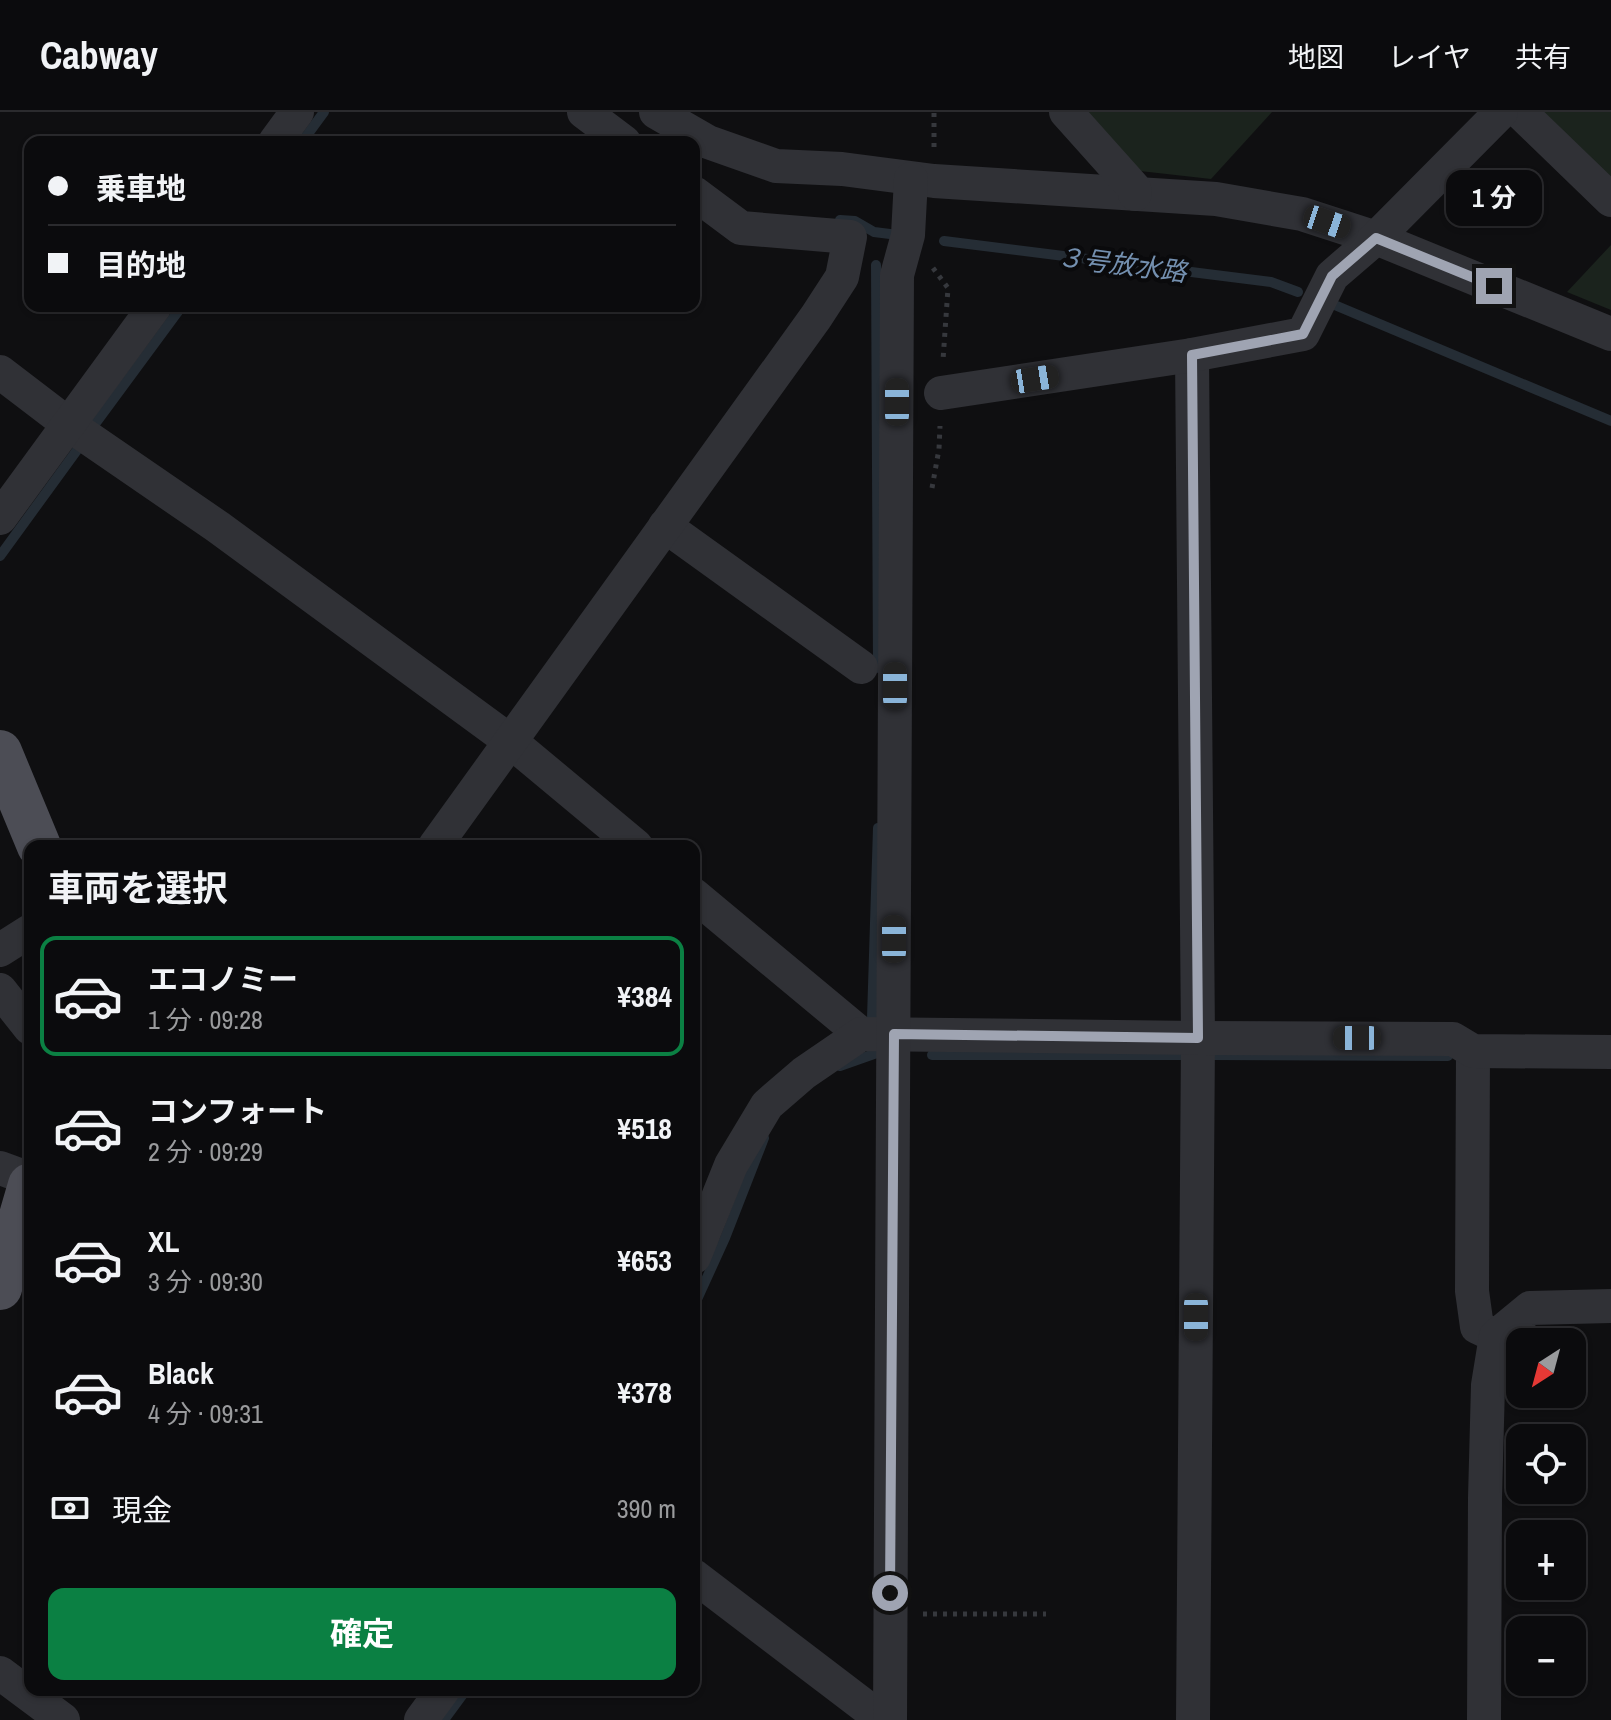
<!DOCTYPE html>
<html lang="ja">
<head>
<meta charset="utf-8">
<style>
  body { margin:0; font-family:"Archivo Narrow","Noto Sans JP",sans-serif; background:#141416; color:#f1f3f6; height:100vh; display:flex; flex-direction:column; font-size:30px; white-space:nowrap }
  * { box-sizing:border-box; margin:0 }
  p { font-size:26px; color:#9a9b9d }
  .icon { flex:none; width:44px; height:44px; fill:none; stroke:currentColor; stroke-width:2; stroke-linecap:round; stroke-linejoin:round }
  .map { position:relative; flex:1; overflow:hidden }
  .sheet { position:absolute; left:24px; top:728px; width:676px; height:856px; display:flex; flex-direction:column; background:#0b0b0d; border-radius:16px; box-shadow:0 2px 6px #0004,0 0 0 2px #2b2b2e }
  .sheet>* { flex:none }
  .top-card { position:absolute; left:24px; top:24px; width:676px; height:176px; border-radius:16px; box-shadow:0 2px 6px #0004,0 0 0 2px #2b2b2e; display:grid; align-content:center; height:176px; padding:0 24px; background:#0b0b0d }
  .needle { width:52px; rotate:216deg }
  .tools { position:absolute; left:1506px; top:1216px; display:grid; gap:16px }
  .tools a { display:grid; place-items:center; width:80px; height:80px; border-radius:16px; background:#0b0b0d; box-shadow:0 2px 6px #0004,0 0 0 2px #2b2b2e; font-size:40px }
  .end { position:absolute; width:36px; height:36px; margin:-18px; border:10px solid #9fa4b2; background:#111; box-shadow:0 0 0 4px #111 }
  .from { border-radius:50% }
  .bubble { position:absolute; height:56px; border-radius:16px; background:#0b0b0d; box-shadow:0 2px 6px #0004,0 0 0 2px #2b2b2e; font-size:26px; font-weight:700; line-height:56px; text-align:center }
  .car { position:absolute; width:24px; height:48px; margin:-24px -12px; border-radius:10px; box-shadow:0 0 6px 2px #0007; background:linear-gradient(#222 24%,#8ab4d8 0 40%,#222 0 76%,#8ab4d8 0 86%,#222 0) }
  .top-card b { display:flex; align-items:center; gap:28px; height:76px; font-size:30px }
  .top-card b+b { border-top:2px solid #2b2b2e }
  .top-card i { width:20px; height:20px; background:#f1f3f6 }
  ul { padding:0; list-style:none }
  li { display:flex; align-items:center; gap:24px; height:120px; margin:0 16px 12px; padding:0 8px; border:4px solid transparent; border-radius:16px }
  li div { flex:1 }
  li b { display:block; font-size:30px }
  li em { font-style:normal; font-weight:700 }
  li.current { border-color:#0b8043 }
  li>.icon { width:72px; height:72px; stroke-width:1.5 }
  h2 { padding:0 24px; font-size:36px; line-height:96px }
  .pay { display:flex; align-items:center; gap:20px; height:88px; padding:0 24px; font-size:30px }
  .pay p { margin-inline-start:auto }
  .primary-button { display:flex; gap:16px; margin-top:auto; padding:16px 24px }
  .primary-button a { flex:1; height:92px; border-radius:16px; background:#0b8043; color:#fff; font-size:32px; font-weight:700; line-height:92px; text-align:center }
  header { display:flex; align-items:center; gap:48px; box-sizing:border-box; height:112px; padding:0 40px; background:#0b0b0d; border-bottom:2px solid #2b2b2e }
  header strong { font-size:38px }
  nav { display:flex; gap:44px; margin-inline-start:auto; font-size:28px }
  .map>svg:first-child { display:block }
  .green { fill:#1b231d }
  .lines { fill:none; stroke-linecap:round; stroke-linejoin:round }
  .stream { stroke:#252d35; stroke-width:10 }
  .path { stroke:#36383d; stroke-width:5; stroke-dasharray:4 6; stroke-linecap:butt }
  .minor { stroke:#303136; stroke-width:34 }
  .major { stroke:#4c4d55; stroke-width:44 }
  .route { stroke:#9fa4b2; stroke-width:10 }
  .labels { text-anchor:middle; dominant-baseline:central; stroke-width:8; stroke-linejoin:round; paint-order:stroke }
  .water-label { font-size:26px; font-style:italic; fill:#7490b0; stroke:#0a0a0c }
</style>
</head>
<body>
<header>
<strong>Cabway</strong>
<nav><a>地図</a><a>レイヤ</a><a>共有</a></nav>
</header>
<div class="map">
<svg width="1611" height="1608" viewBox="0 0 1611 1608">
  <rect width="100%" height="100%" fill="#0f0f11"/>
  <g class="green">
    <polygon points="1080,0 1272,0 1211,67 1131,58"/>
    <polygon points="1531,0 1611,0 1611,78"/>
    <polygon points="1611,133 1611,198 1567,180"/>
  </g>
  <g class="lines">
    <g class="stream">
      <polyline points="302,30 324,0"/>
      <polyline points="840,108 855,109 874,120 898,123"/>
      <polyline points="944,129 1271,170 1298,180"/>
      <polyline points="876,153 878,556"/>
      <polyline points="1337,194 1611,309"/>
      <polyline points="95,312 182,194"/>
      <polyline points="0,444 80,334"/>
      <polyline points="872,906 878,716"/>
      <polyline points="932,943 1186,943"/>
      <polyline points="1209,943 1448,944"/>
      <polyline points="840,954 874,942"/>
      <polyline points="694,1194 725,1126 764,1026"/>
      <polyline points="444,1608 466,1578"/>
    </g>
    <g class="path">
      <polyline points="934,35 934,0"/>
      <polyline points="933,156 948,176 943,248"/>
      <polyline points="932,376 939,337 940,314"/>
      <polyline points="923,1502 1046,1502"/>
    </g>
    <g class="minor">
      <polyline points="584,0 624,30"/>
      <polyline points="656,0 708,30 776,54 842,57 934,69 1216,87 1302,102 1376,126 1611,222"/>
      <polyline points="1066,0 1134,76 1135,82"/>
      <polyline points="1520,0 1611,88"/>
      <polyline points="275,30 297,0"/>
      <polyline points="1192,243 1198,926 1193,1608"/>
      <polyline points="0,260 68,312 218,415 510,629 636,734"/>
      <polyline points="941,281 1192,243 1303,222 1332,164 1376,126 1501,0"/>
      <polyline points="0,406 155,194"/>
      <polyline points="665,414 861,555"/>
      <polyline points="435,734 816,205 842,165 850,125 741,116 694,81"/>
      <polyline points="694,783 861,922"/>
      <polyline points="0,838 30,819"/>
      <polyline points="0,878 30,916"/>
      <polyline points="1473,939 1472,1179 1477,1215 1496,1224"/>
      <polyline points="0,1056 30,1067"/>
      <polyline points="694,1145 731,1053 767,993 804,961 861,922 1198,926 1453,927 1473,939 1611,940"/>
      <polyline points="694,1464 883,1608"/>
      <polyline points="0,1561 63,1608"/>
      <polyline points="421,1608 443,1578"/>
      <polyline points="890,1608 897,163 908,123 911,67"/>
      <polyline points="1484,1608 1485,1386 1488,1273 1496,1224 1530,1196 1611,1194"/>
    </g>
    <g class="major">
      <polyline points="0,640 39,734"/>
      <polyline points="0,1176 30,1073"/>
    </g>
  </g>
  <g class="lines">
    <polyline class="route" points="890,1481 894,922 1198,926 1192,243 1303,222 1332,164 1376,126 1494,174"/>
  </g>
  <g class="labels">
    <g class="water-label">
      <text transform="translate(1122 152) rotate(7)">３号放水路</text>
    </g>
  </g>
</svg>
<div class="tools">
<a><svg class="needle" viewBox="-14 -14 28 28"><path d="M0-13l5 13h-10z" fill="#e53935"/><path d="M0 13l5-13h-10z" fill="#9a9b9d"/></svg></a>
<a><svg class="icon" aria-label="locate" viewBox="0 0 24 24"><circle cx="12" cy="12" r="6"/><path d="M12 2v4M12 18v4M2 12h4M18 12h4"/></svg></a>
<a>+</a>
<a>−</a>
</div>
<i class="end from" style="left:890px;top:1481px"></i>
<i class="end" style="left:1494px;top:174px"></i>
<div class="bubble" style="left:1446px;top:58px;width:96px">1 分</div>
<i class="car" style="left:1327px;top:110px;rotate:109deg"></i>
<i class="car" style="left:1035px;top:267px;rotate:81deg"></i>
<i class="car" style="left:897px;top:290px;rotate:0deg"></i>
<i class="car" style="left:895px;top:574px;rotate:0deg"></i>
<i class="car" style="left:894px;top:827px;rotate:0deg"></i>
<i class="car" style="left:1357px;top:926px;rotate:270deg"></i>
<i class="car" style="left:1196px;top:1205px;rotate:180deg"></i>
<div class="top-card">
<b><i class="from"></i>乗車地</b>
<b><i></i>目的地</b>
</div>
<section class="sheet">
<h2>車両を選択</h2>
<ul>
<li class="current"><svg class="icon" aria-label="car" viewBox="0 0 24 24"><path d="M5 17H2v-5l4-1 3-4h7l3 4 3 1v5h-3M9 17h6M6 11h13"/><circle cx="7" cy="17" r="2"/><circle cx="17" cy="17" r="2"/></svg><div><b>エコノミー</b><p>1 分 · 09:28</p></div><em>¥384</em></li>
<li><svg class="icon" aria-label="car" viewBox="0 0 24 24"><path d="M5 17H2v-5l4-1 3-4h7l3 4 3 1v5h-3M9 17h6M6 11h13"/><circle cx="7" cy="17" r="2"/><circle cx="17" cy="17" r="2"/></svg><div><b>コンフォート</b><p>2 分 · 09:29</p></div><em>¥518</em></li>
<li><svg class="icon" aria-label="car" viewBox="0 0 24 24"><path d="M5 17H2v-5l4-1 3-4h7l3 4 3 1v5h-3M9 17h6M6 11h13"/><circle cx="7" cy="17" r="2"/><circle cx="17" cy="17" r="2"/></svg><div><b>XL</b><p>3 分 · 09:30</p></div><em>¥653</em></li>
<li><svg class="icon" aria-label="car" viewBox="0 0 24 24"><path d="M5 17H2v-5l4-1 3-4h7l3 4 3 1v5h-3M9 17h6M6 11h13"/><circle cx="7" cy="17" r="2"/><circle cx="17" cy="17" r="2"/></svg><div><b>Black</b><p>4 分 · 09:31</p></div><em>¥378</em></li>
</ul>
<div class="pay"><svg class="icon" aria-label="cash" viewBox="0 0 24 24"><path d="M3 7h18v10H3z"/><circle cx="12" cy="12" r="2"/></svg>現金<p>390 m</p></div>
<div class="primary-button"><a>確定</a></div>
</section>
</div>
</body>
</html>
